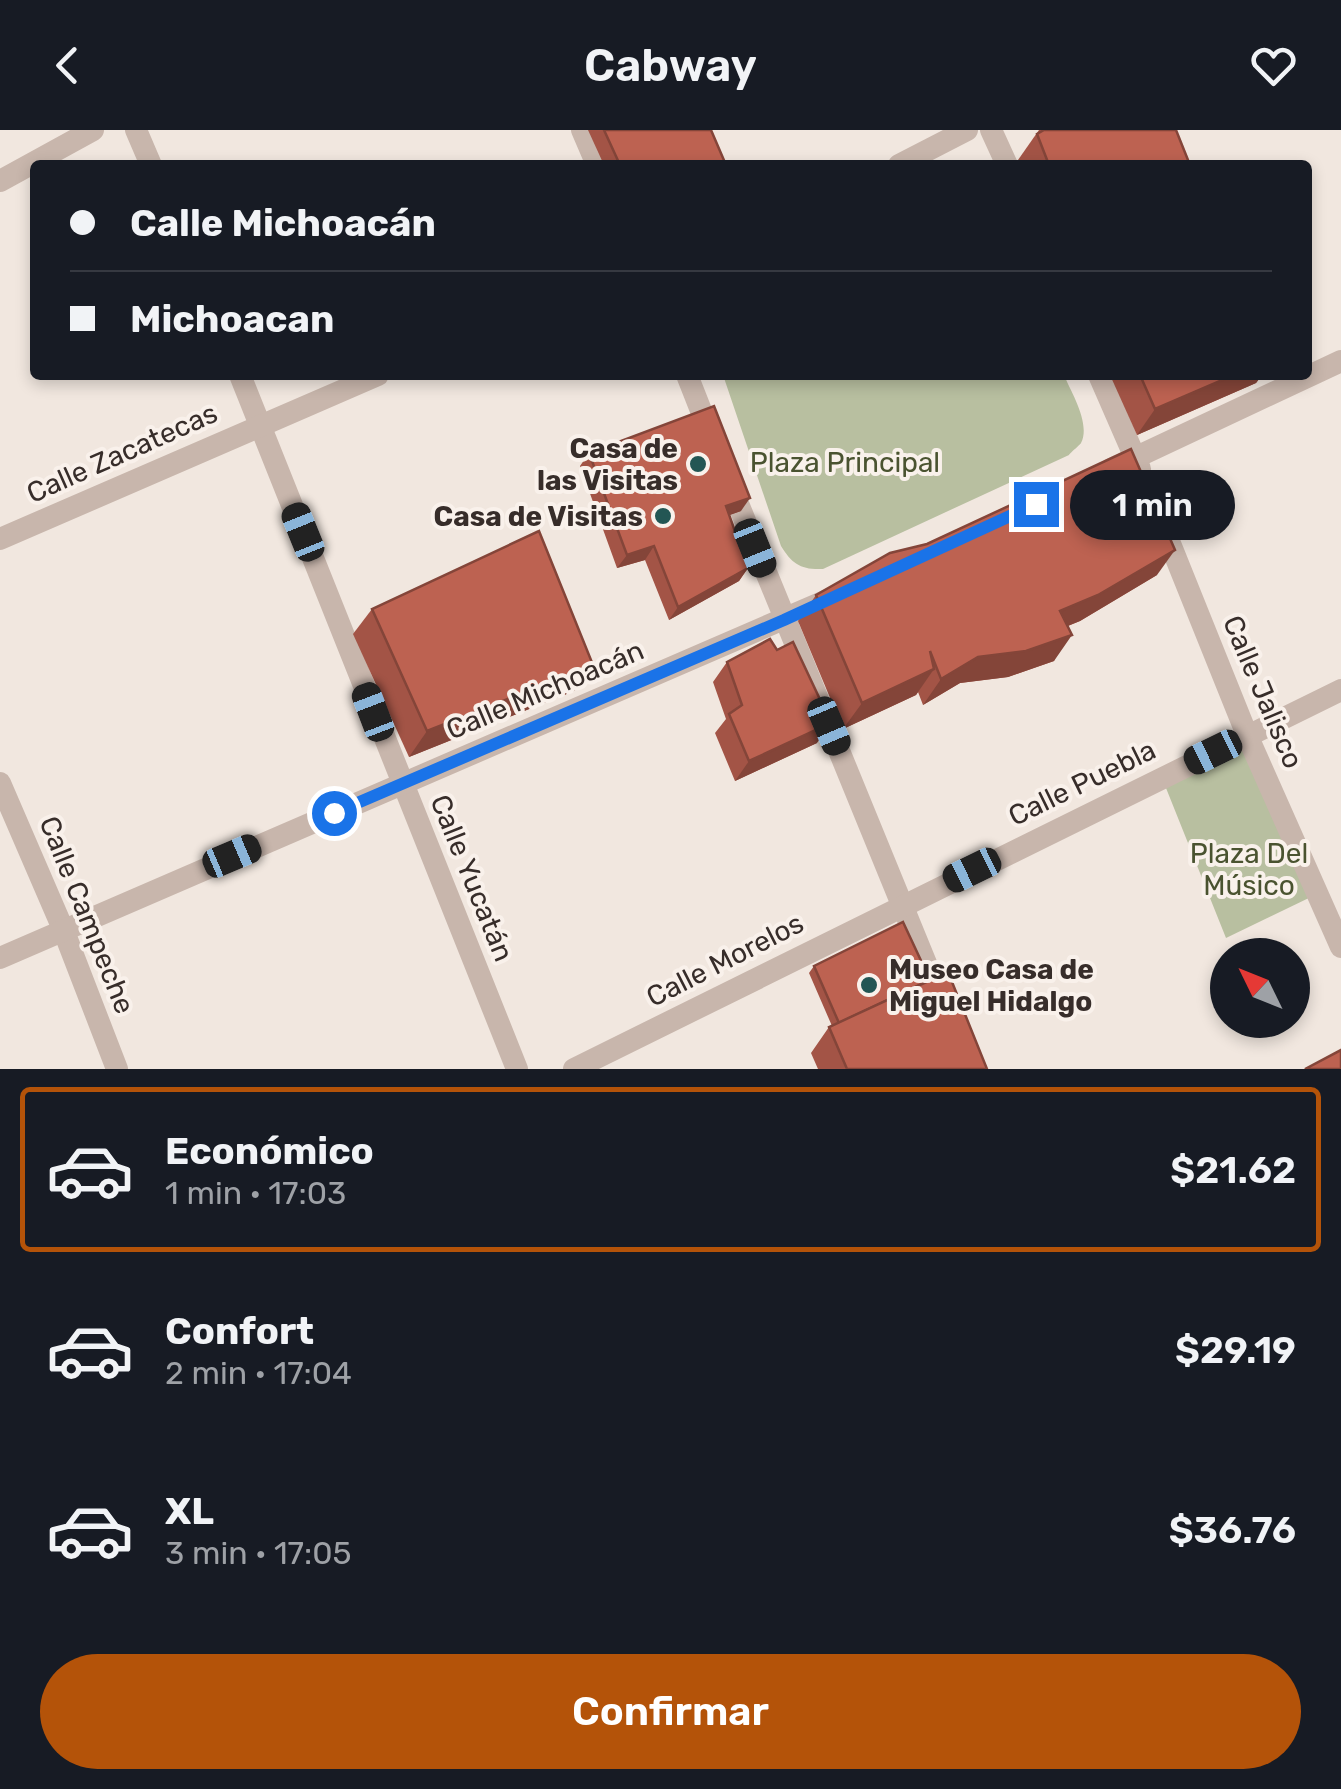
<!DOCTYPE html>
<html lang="es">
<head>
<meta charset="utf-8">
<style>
  body { margin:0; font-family:Rubik,sans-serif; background:#20242c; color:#f1f3f6; height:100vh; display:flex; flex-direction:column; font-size:38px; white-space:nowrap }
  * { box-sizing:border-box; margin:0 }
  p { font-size:32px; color:#9ea1a6 }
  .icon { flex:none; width:55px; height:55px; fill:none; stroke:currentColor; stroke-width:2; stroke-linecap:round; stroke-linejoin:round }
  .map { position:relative; height:939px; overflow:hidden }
  .details { display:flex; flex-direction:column; background:#171b24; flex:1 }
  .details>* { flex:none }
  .hud { position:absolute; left:30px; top:30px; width:1282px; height:220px; border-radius:10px; box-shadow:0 5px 15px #0003; display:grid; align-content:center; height:220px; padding:0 40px; background:#171b24 }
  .needle { width:65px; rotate:313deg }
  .controls { position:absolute; left:1210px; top:808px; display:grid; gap:20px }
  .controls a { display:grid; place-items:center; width:100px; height:100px; border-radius:50%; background:#171b24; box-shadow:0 5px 15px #0003; font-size:50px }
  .end { position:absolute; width:45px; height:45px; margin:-22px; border:12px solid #1a73e8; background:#fff; box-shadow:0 0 0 5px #fff }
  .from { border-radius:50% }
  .bubble { position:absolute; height:70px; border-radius:35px; background:#171b24; box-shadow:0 5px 15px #0003; font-size:32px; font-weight:600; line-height:70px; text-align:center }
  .car { position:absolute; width:30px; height:60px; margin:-30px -15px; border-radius:12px; box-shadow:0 0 8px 2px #0007; background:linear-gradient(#222 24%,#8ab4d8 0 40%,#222 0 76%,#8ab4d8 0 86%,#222 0) }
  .hud b { display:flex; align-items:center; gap:35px; height:95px; font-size:38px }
  .hud b+b { border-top:2px solid #363941 }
  .hud i { width:25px; height:25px; background:#f1f3f6 }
  ul { padding:18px 0 0; list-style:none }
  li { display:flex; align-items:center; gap:30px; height:165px; margin:0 20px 15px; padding:0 20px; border:5px solid transparent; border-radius:10px }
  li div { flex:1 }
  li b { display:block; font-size:38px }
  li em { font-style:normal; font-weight:600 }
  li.selected { border-color:#b45309 }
  li>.icon { width:90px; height:90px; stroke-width:1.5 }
  .primary-button { display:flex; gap:20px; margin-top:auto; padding:20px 40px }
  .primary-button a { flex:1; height:115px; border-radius:60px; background:#b45309; color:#fff; font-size:40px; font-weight:600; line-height:115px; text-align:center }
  header { display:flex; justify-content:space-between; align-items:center; height:130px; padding:0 40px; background:#171b24; font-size:45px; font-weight:600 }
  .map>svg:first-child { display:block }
  .green { fill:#b8bfa0 }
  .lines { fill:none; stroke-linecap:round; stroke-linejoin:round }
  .street { stroke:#c8b6ac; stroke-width:22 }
  .wall { fill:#a35446 }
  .shaded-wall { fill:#844539 }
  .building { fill:#bd6251; stroke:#844539; stroke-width:2.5 }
  .route { stroke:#1a73e8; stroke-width:12 }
  .poi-dot { fill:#235654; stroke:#f9f1eb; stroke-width:4 }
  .labels { text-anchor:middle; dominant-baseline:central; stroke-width:8; stroke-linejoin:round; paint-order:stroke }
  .poi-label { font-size:28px; font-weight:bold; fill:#372d2a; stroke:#f9f1eb; text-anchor:end }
  .street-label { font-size:28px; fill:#372d2a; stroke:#f9f1eb }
  .park-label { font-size:28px; fill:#4a5330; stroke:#f9f1eb }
</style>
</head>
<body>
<header><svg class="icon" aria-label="back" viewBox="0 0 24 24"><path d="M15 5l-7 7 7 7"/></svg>Cabway<svg class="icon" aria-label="heart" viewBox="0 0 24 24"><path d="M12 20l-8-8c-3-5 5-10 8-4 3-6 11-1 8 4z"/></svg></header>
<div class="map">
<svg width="1341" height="939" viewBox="0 0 1341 939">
  <rect width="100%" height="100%" fill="#f1e7df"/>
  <g class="green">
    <path d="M 723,245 L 1064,245 C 1071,262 1091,294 1081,313 C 1081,314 1070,323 1069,325 L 823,439 C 801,440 792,434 781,416 Z"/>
    <polygon points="1244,614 1313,766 1226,808 1164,653"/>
  </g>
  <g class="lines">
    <g class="street">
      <polyline points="136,0 151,35"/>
      <polyline points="582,0 597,35"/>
      <polyline points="991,0 1007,35"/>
      <polyline points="899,35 967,0"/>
      <polyline points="0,51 93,0"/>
      <polyline points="240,245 517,939"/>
      <polyline points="687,245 711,306"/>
      <polyline points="1099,245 1140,339"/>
      <polyline points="1111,339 1341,231"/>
      <polyline points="730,354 943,875"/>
      <polyline points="1163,396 1247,605 1341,817"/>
      <polyline points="0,409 378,245"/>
      <polyline points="0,653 63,799 117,939"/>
      <polyline points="0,828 832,468"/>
      <polyline points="574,939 1341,560"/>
    </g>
  </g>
  <g class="wall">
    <polygon points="588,0 711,0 726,35 604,35"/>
    <polygon points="1039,0 1176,0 1190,35 1021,35 1018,30"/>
    <polygon points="1110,245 1262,245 1256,253 1137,305"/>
    <polygon points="589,323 741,381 729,385 748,438 739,451 669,490 645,430 617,438 580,336"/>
    <polygon points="1157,445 1080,491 1068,496 1054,531 1008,547 960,553 923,575 918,562 916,565 843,599 798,491 816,465"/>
    <polygon points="372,479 574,561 409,627 353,504"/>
    <polygon points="777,520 817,613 735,651 715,603 726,589 713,552 727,532"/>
    <polygon points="814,836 930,850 987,939 818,939 811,923 829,897 832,896 809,843"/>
  </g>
  <g class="shaded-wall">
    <polygon points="1234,245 1262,245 1256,253 1137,305 1155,279"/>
    <polygon points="750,368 741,381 716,390 726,376"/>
    <polygon points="654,416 645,430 617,438 627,425"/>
    <polygon points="1175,420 1157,445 1080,491 1042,506 1060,481"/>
    <polygon points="748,438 739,451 669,490 678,477"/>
    <polygon points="1072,505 1054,531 1008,547 960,553 923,575 941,549 978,527"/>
    <polygon points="593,535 574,561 409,627 427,601"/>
    <polygon points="934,539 916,565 843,599 862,573"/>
    <polygon points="831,593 817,613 735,651 749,631"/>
  </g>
  <g class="building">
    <polygon points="604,0 711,0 726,35 620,35"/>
    <polygon points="1044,0 1176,0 1190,35 1049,35 1037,4"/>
    <polygon points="1140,245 1234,245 1155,279"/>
    <polygon points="714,276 750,368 726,376 748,438 678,477 654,416 627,425 589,323"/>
    <polygon points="1131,319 1175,420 1098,465 1060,481 1072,505 1026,521 978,527 941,549 930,521 934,539 862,573 816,465 890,423 927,414"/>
    <polygon points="539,401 593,535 427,601 372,479"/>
    <polygon points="770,509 777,520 793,512 831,593 749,631 729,584 742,575 727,532"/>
    <polygon points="903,792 930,850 839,893 814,836"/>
    <polygon points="948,842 987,939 847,939 829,897"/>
    <polygon points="1341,920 1341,939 1305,939"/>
  </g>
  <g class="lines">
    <polyline class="route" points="334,683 784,490 1036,374"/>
  </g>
  <g class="poi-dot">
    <circle cx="698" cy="334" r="10"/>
    <circle cx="663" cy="386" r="10"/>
    <circle cx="869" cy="855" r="10"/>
  </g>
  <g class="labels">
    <g class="poi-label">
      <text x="678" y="318">Casa de<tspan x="678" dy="32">las Visitas</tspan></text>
      <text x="643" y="386">Casa de Visitas</text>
      <text x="889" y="839" text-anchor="start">Museo Casa de<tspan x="889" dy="32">Miguel Hidalgo</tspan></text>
    </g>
    <g class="street-label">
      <text transform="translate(122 323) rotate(-24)">Calle Zacatecas</text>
      <text transform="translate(545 560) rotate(-23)">Calle Michoacán</text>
      <text transform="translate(1263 562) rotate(67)">Calle Jalisco</text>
      <text transform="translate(1082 653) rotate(-26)">Calle Puebla</text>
      <text transform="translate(472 748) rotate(68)">Calle Yucatán</text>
      <text transform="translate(87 785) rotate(68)">Calle Campeche</text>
      <text transform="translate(725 830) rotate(-27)">Calle Morelos</text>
    </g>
    <g class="park-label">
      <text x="845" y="332">Plaza Principal</text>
      <text x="1249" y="723">Plaza Del<tspan x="1249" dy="32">Músico</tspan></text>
    </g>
  </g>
</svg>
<div class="controls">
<a><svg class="needle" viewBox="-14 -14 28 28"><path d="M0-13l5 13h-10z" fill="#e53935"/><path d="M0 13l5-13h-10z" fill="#9ea1a6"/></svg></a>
</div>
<i class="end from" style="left:334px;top:683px"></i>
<i class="end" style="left:1036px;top:374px"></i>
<div class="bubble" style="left:1070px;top:340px;width:165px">1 min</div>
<i class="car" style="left:303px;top:402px;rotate:338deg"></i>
<i class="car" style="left:755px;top:418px;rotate:158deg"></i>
<i class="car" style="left:373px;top:582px;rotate:339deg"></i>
<i class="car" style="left:829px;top:596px;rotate:157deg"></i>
<i class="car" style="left:1213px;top:622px;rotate:244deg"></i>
<i class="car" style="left:232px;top:726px;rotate:67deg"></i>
<i class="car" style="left:972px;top:740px;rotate:244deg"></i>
<div class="hud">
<b><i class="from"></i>Calle Michoacán</b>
<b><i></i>Michoacan</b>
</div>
</div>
<section class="details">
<ul>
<li class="selected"><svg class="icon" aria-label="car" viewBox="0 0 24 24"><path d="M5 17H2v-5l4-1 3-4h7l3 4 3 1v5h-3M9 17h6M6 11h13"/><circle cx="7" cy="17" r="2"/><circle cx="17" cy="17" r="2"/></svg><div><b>Económico</b><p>1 min · 17:03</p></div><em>$21.62</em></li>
<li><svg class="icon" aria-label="car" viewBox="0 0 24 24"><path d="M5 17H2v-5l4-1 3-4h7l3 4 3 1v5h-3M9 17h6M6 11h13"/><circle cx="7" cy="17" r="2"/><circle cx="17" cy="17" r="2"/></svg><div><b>Confort</b><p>2 min · 17:04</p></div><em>$29.19</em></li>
<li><svg class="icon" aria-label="car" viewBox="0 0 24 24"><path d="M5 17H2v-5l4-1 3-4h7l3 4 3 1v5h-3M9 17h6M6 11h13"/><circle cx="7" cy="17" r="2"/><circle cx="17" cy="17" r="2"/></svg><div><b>XL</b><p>3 min · 17:05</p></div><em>$36.76</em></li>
</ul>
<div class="primary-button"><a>Confirmar</a></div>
</section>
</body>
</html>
